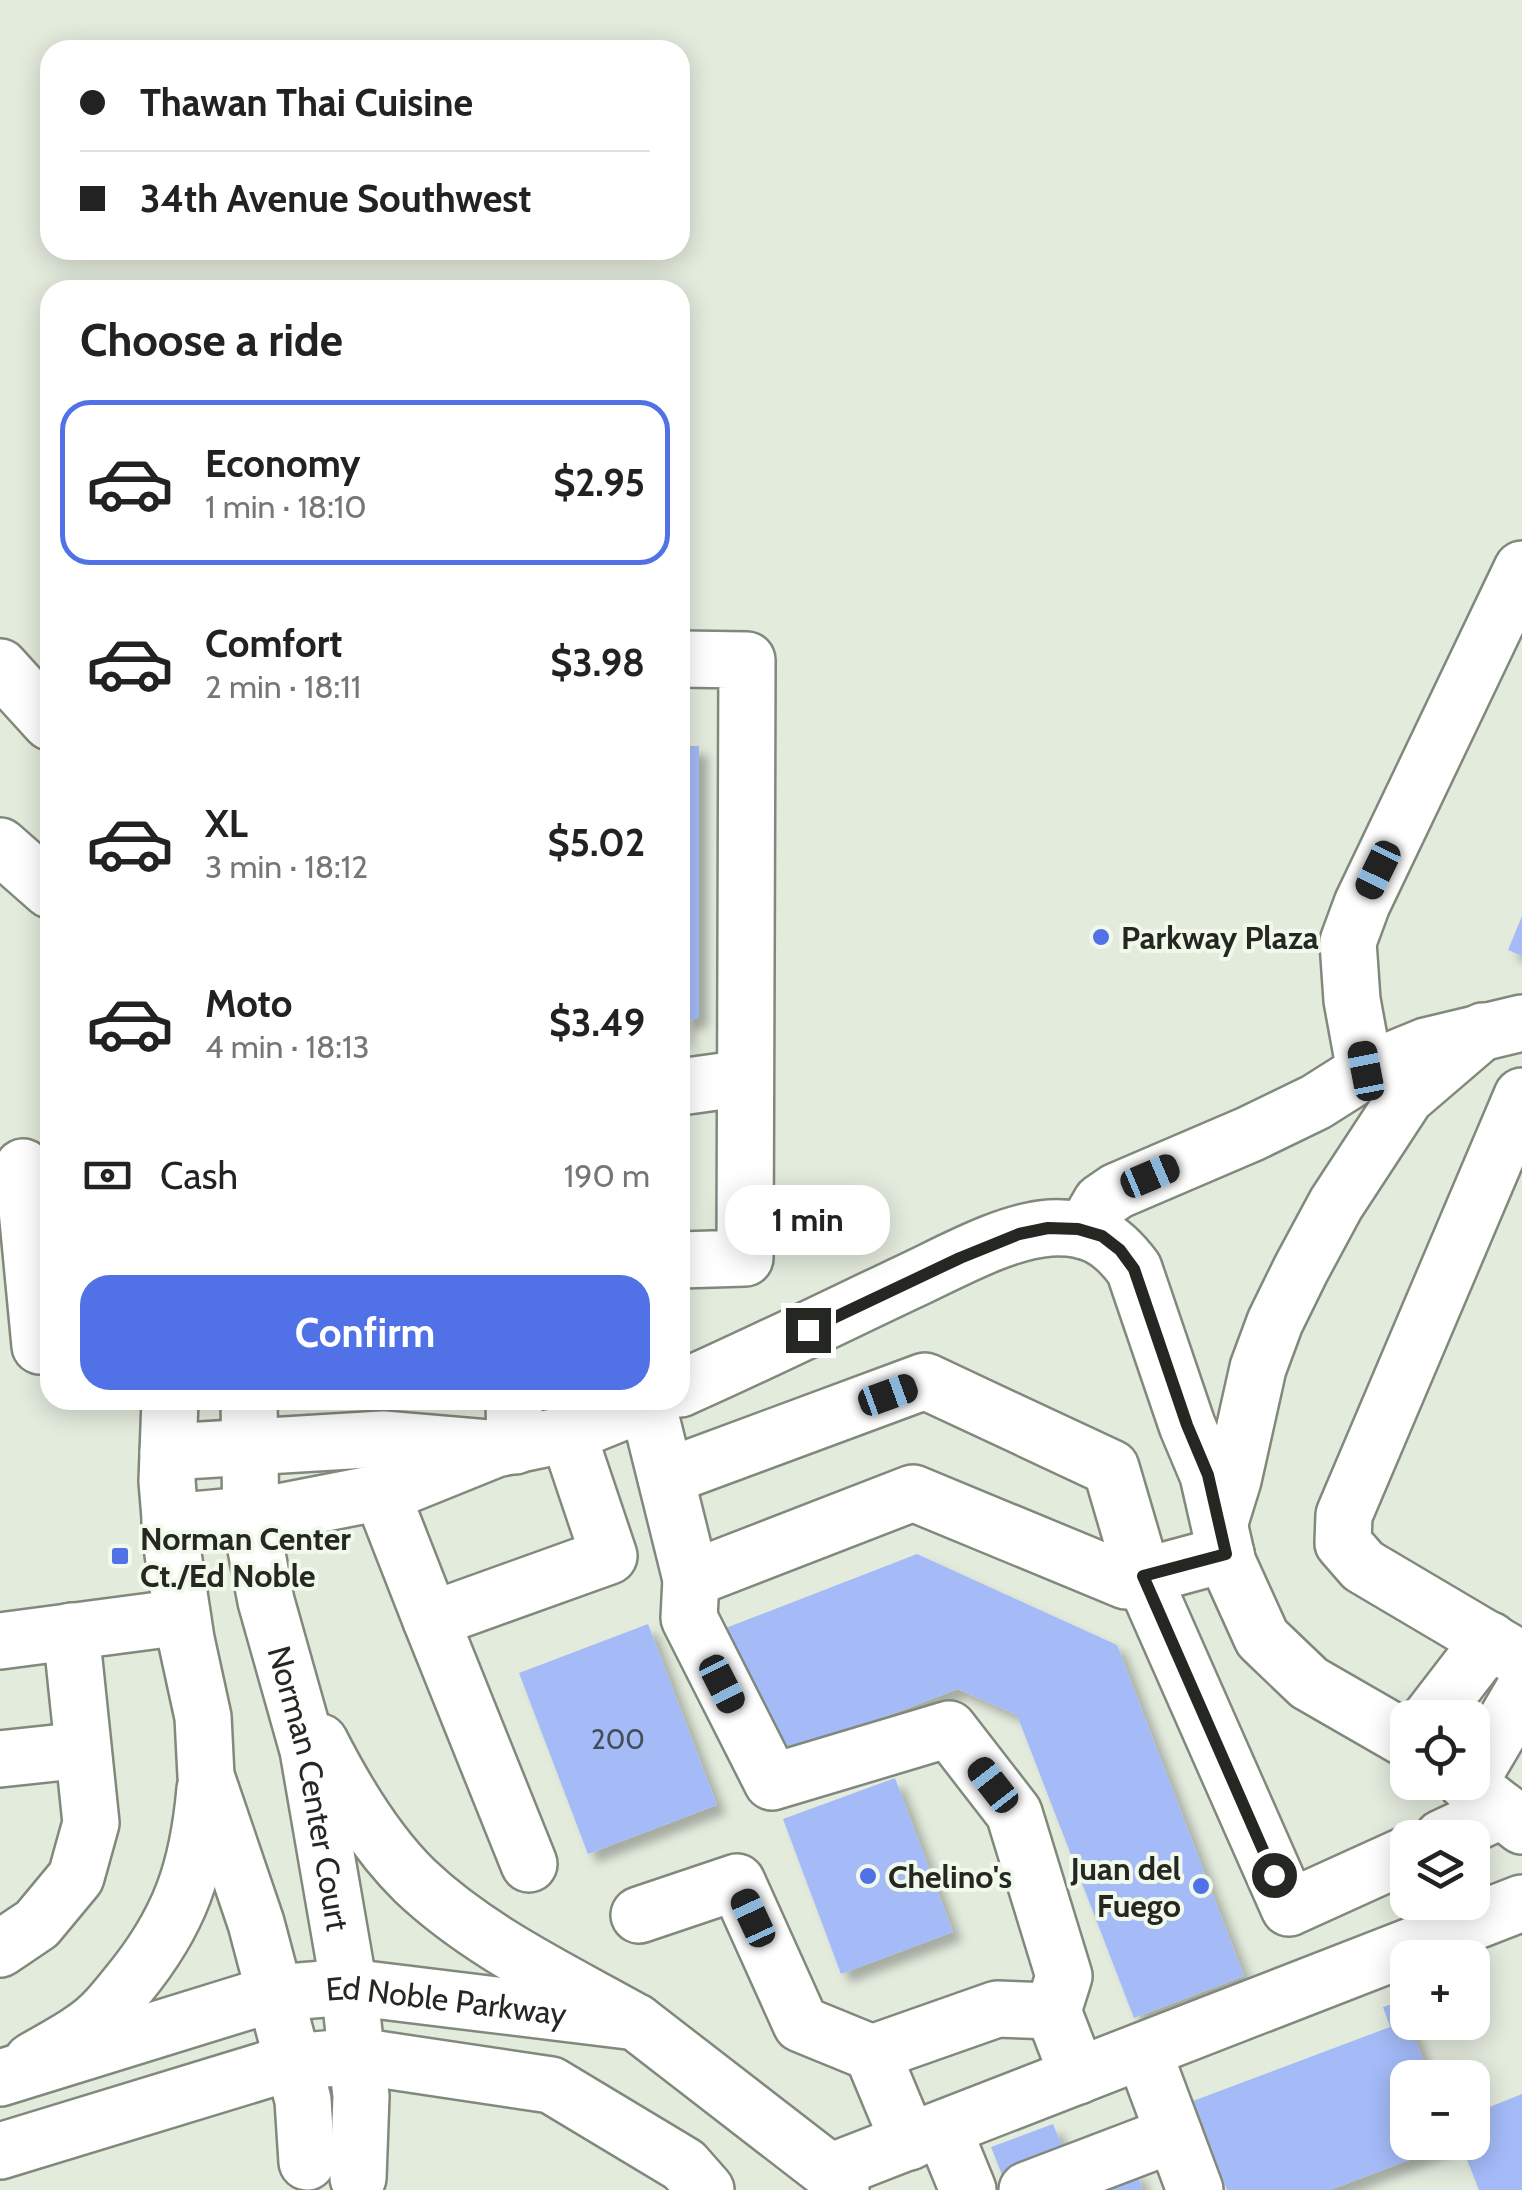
<!DOCTYPE html>
<html lang="en">
<head>
<meta charset="utf-8">
<style>
  body { margin:0; font-family:Cabin,sans-serif; background:#f6f6f6; color:#222; height:100vh; display:flex; flex-direction:column; font-size:38px; white-space:nowrap }
  * { box-sizing:border-box; margin:0 }
  p { font-size:32px; color:#767676 }
  .icon { flex:none; width:55px; height:55px; fill:none; stroke:currentColor; stroke-width:2; stroke-linecap:round; stroke-linejoin:round }
  .map { position:relative; flex:1; overflow:hidden }
  .panel { position:absolute; left:40px; top:280px; width:650px; height:1130px; display:flex; flex-direction:column; background:#fff; border-radius:30px; box-shadow:0 5px 25px #0003 }
  .panel>* { flex:none }
  .banner { position:absolute; left:40px; top:40px; width:650px; height:220px; border-radius:30px; box-shadow:0 5px 25px #0003; display:grid; align-content:center; height:220px; padding:0 40px; background:#fff }
  .tools { position:absolute; left:1390px; top:1700px; display:grid; gap:20px }
  .tools a { display:grid; place-items:center; width:100px; height:100px; border-radius:20px; background:#fff; box-shadow:0 5px 25px #0003; font-size:50px }
  .end { position:absolute; width:45px; height:45px; margin:-22px; border:12px solid #252822; background:#fff; box-shadow:0 0 0 5px #fff }
  .from { border-radius:50% }
  .bubble { position:absolute; height:70px; border-radius:30px; background:#fff; box-shadow:0 5px 25px #0003; font-size:32px; font-weight:700; line-height:70px; text-align:center }
  .car { position:absolute; width:30px; height:60px; margin:-30px -15px; border-radius:12px; box-shadow:0 0 8px 2px #0007; background:linear-gradient(#222 24%,#8ab4d8 0 40%,#222 0 76%,#8ab4d8 0 86%,#222 0) }
  .banner b { display:flex; align-items:center; gap:35px; height:95px; font-size:38px }
  .banner b+b { border-top:2px solid #e0e0e0 }
  .banner i { width:25px; height:25px; background:#222 }
  ul { padding:0; list-style:none }
  li { display:flex; align-items:center; gap:30px; height:165px; margin:0 20px 15px; padding:0 20px; border:5px solid transparent; border-radius:30px }
  li div { flex:1 }
  li b { display:block; font-size:38px }
  li em { font-style:normal; font-weight:700 }
  li.active { border-color:#5171e6 }
  li>.icon { width:90px; height:90px; stroke-width:1.5 }
  h2 { padding:0 40px; font-size:45px; line-height:120px }
  .pay { display:flex; align-items:center; gap:25px; height:110px; padding:0 40px; font-size:38px }
  .pay p { margin-inline-start:auto }
  .action { display:flex; gap:20px; margin-top:auto; padding:20px 40px }
  .action a { flex:1; height:115px; border-radius:30px; background:#5171e6; color:#fff; font-size:40px; font-weight:700; line-height:115px; text-align:center }
  .map>svg:first-child { display:block }
  .building { fill:#a4bbf8; filter:url(#shadow) }
  .lines { fill:none; stroke-linecap:round; stroke-linejoin:round }
  .minor-casing { stroke:#81897c; stroke-width:60 }
  .major-casing { stroke:#81897c; stroke-width:60 }
  .minor { stroke:#fff; stroke-width:55 }
  .major { stroke:#fff; stroke-width:55 }
  .route { stroke:#252822; stroke-width:12 }
  .poi-dot { fill:#5171e6; stroke:#f0f9ea; stroke-width:4 }
  .labels { text-anchor:middle; dominant-baseline:central; stroke-width:8; stroke-linejoin:round; paint-order:stroke }
  .number-label { font-size:28px; fill:#454d58 }
  .poi-label { font-size:32px; font-weight:bold; fill:#252822; stroke:#f0f9ea; text-anchor:start }
  .street-label { font-size:32px; fill:#252822; stroke:#f0f9ea }
</style>
</head>
<body>
<div class="map">
<svg width="1522" height="2190" viewBox="0 0 1522 2190">
  <defs>
    <filter id="shadow"><feDropShadow dx="9" dy="9" stdDeviation="5" flood-color="#0004"/></filter>
  </defs>
  <rect width="100%" height="100%" fill="#e3ebdd"/>
  <g class="building">
    <polygon points="680,746 699,746 699,1017 684,1023 685,1039 680,1039"/>
    <polygon points="1522,916 1522,956 1508,950"/>
    <polygon points="917,1554 1117,1645 1244,1976 1134,2018 1017,1715 958,1689 792,1752 758,1735 718,1631"/>
    <polygon points="648,1624 717,1805 588,1854 519,1673"/>
    <polygon points="895,1778 953,1932 841,1974 783,1819"/>
    <polygon points="1401,2001 1430,2078 1408,2078 1408,2142 1454,2143 1330,2190 1227,2190 1193,2101 1390,2027 1383,2007"/>
    <polygon points="1522,2094 1522,2190 1479,2190 1460,2142 1472,2142 1472,2114"/>
    <polygon points="1053,2124 1068,2161 1006,2185 991,2147"/>
    <polygon points="1135,2169 1143,2190 1080,2190"/>
  </g>
  <g class="lines">
    <defs>
      <g id="minor">
        <polyline points="680,659 747,660 745,1258 680,1260"/>
        <polyline points="0,667 50,722"/>
        <polyline points="0,846 50,890"/>
        <polyline points="1365,1071 1352,1000 1348,942 1362,904 1522,569"/>
        <polyline points="680,1087 745,1078"/>
        <polyline points="1522,1096 1344,1515 1343,1543 1363,1566 1522,1660"/>
        <polyline points="23,1167 40,1346"/>
        <polyline points="1084,1231 1101,1202 1117,1191 1250,1134 1316,1102 1365,1071 1426,1046 1522,1023"/>
        <path d="M 680,1389 C 757,1355 832,1318 908,1282 C 949,1263 1005,1231 1050,1228 C 1090,1226 1111,1238 1134,1269 L 1187,1425 L 1208,1475 L 1228,1563 L 1262,1638 L 1309,1683 L 1408,1740"/>
        <polyline points="170,1400 167,1481 173,1554 186,1639 203,1717 206,1776 256,1923 303,2100 307,2162"/>
        <path id="s1" d="M 249,1400 L 251,1523 L 266,1601 L 308,1750 L 349,1987 L 361,2096 L 358,2178"/>
        <polyline points="514,1400 515,1446"/>
        <polyline points="647,1402 691,1579 913,1493 1126,1581 1226,1554"/>
        <polyline points="168,1452 383,1439 488,1448"/>
        <polyline points="666,1477 925,1381 1111,1468 1143,1577 1289,1908 1408,1854"/>
        <polyline points="381,1492 431,1620 609,1556 568,1434"/>
        <polyline points="170,1522 279,1512 397,1489 496,1449 568,1434 652,1400"/>
        <polyline points="1220,1522 1233,1480 1258,1368 1275,1322 1301,1269 1336,1204 1406,1097 1483,1031"/>
        <polyline points="691,1579 689,1618 772,1782 949,1729 1014,1813 1064,1976 1053,2011 1078,2076"/>
        <polyline points="431,1620 529,1864"/>
        <polyline points="0,1641 182,1617"/>
        <polyline points="1430,1718 1490,1640"/>
        <path d="M 320,1742 C 345,1791 375,1842 415,1881 C 478,1941 561,1980 636,2022"/>
        <polyline points="0,1759 83,1750"/>
        <polyline points="1472,1778 1522,1693"/>
        <polyline points="1466,1782 1522,1826"/>
        <polyline points="1442,1838 1502,1810"/>
        <polyline points="639,1915 737,1882 801,2024 872,2053"/>
        <polyline points="0,1949 37,1924 76,1877 91,1823 71,1631"/>
        <polyline points="1143,2051 1195,2190"/>
        <path d="M 32,2061 C 50,2050 69,2041 85,2029 C 102,2018 116,2000 128,1985 C 180,1922 198,1869 205,1789"/>
        <polyline points="943,2129 968,2190"/>
        <polyline points="909,2142 872,2053 997,2009 1053,2011"/>
        <polyline points="830,2172 1522,1903"/>
        <polyline points="1027,2190 1174,2134"/>
      </g>
      <g id="major">
        <path id="s2" d="M 0,2078 L 275,1993 L 349,1987 L 636,2022 L 830,2172 L 841,2190"/>
        <polyline points="0,2151 292,2062 357,2056 551,2085 684,2165 706,2190"/>
      </g>
    </defs>
    <use href="#minor" class="minor-casing"/>
    <use href="#major" class="major-casing"/>
    <use href="#minor" class="minor"/>
    <use href="#major" class="major"/>
  </g>
  <g class="lines">
    <polyline class="route" points="808,1330 960,1258 1019,1234 1048,1228 1078,1229 1102,1236 1120,1250 1134,1269 1187,1425 1208,1475 1226,1554 1143,1576 1274,1875"/>
  </g>
  <g class="poi-dot">
    <circle cx="1101" cy="937" r="10"/>
    <rect x="110" y="1546" width="20" height="20" rx="5"/>
    <circle cx="868" cy="1876" r="10"/>
    <circle cx="1201" cy="1886" r="10"/>
  </g>
  <g class="labels">
    <g class="number-label">
      <text x="618" y="1739">200</text>
    </g>
    <g class="poi-label">
      <text x="1121" y="937">Parkway Plaza</text>
      <text x="140" y="1538">Norman Center<tspan x="140" dy="37">Ct./Ed Noble</tspan></text>
      <text x="1181" y="1868" text-anchor="end">Juan del<tspan x="1181" dy="37">Fuego</tspan></text>
      <text x="888" y="1876">Chelino's</text>
    </g>
    <g class="street-label">
      <text stroke="none"><textPath href="#s1" startOffset="395">Norman Center Court</textPath></text>
      <text stroke="none"><textPath href="#s2" startOffset="460">Ed Noble Parkway</textPath></text>
    </g>
  </g>
</svg>
<div class="tools">
<a><svg class="icon" aria-label="locate" viewBox="0 0 24 24"><circle cx="12" cy="12" r="6"/><path d="M12 2v4M12 18v4M2 12h4M18 12h4"/></svg></a>
<a><svg class="icon" aria-label="layers" viewBox="0 0 24 24"><path d="M12 4l9 5-9 5-9-5zM3 14l9 5 9-5"/></svg></a>
<a>+</a>
<a>−</a>
</div>
<i class="end from" style="left:1274px;top:1875px"></i>
<i class="end" style="left:808px;top:1330px"></i>
<div class="bubble" style="left:725px;top:1185px;width:165px">1 min</div>
<i class="car" style="left:1378px;top:870px;rotate:206deg"></i>
<i class="car" style="left:1366px;top:1071px;rotate:349deg"></i>
<i class="car" style="left:1150px;top:1176px;rotate:67deg"></i>
<i class="car" style="left:888px;top:1395px;rotate:70deg"></i>
<i class="car" style="left:722px;top:1684px;rotate:153deg"></i>
<i class="car" style="left:993px;top:1785px;rotate:322deg"></i>
<i class="car" style="left:753px;top:1918px;rotate:335deg"></i>
<div class="banner">
<b><i class="from"></i>Thawan Thai Cuisine</b>
<b><i></i>34th Avenue Southwest</b>
</div>
<section class="panel">
<h2>Choose a ride</h2>
<ul>
<li class="active"><svg class="icon" aria-label="car" viewBox="0 0 24 24"><path d="M5 17H2v-5l4-1 3-4h7l3 4 3 1v5h-3M9 17h6M6 11h13"/><circle cx="7" cy="17" r="2"/><circle cx="17" cy="17" r="2"/></svg><div><b>Economy</b><p>1 min · 18:10</p></div><em>$2.95</em></li>
<li><svg class="icon" aria-label="car" viewBox="0 0 24 24"><path d="M5 17H2v-5l4-1 3-4h7l3 4 3 1v5h-3M9 17h6M6 11h13"/><circle cx="7" cy="17" r="2"/><circle cx="17" cy="17" r="2"/></svg><div><b>Comfort</b><p>2 min · 18:11</p></div><em>$3.98</em></li>
<li><svg class="icon" aria-label="car" viewBox="0 0 24 24"><path d="M5 17H2v-5l4-1 3-4h7l3 4 3 1v5h-3M9 17h6M6 11h13"/><circle cx="7" cy="17" r="2"/><circle cx="17" cy="17" r="2"/></svg><div><b>XL</b><p>3 min · 18:12</p></div><em>$5.02</em></li>
<li><svg class="icon" aria-label="car" viewBox="0 0 24 24"><path d="M5 17H2v-5l4-1 3-4h7l3 4 3 1v5h-3M9 17h6M6 11h13"/><circle cx="7" cy="17" r="2"/><circle cx="17" cy="17" r="2"/></svg><div><b>Moto</b><p>4 min · 18:13</p></div><em>$3.49</em></li>
</ul>
<div class="pay"><svg class="icon" aria-label="cash" viewBox="0 0 24 24"><path d="M3 7h18v10H3z"/><circle cx="12" cy="12" r="2"/></svg>Cash<p>190 m</p></div>
<div class="action"><a>Confirm</a></div>
</section>
</div>
</body>
</html>
